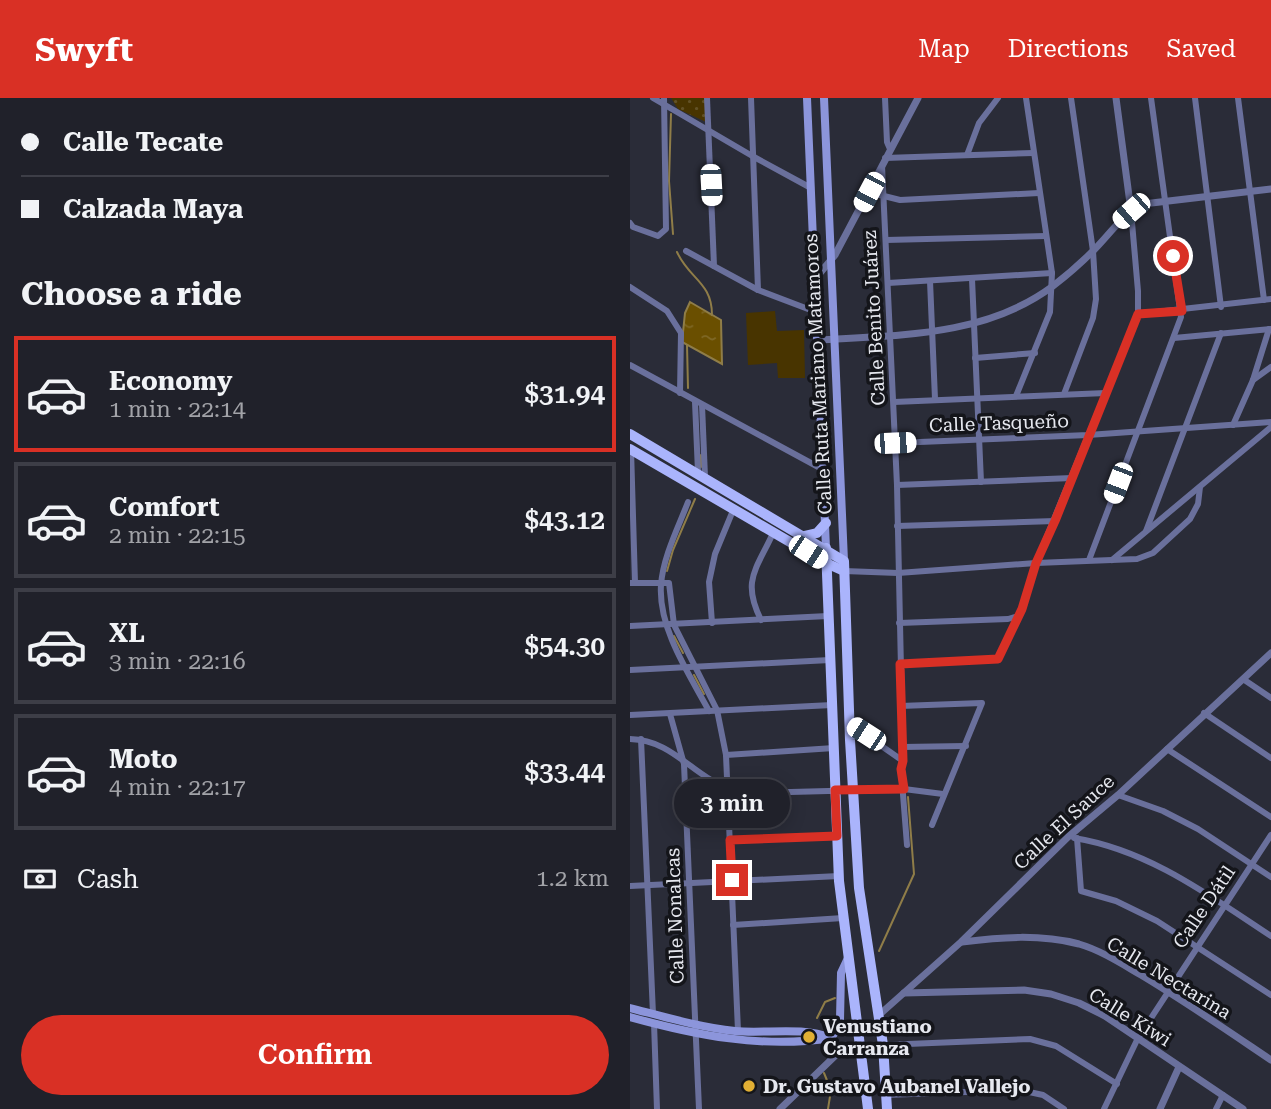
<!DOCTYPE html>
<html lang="en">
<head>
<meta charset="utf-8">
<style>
  body { margin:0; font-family:"Roboto Serif",serif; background:#2d2e36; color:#f1f3f6; height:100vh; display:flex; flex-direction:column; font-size:26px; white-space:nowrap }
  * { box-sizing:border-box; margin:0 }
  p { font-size:23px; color:#a2a3a8 }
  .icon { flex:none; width:38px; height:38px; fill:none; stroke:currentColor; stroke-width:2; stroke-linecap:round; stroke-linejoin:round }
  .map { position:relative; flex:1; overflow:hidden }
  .details { display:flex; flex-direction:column; background:#20212a; width:630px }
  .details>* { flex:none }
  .guide { display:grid; align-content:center; height:154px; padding:0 21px; background:#20212a }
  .end { position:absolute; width:32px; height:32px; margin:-16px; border:9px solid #d93025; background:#fff; box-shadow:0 0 0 4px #fff }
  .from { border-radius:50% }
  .bubble { position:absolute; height:49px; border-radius:24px; background:#20212a; box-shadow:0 4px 18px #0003,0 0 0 2px #3d3e47; font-size:23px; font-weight:600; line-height:49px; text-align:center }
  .car { position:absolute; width:21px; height:42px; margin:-21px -10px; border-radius:9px; box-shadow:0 0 5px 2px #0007; background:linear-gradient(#fff 24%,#345 0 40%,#fff 0 76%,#345 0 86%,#fff 0) }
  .guide b { display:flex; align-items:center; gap:24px; height:66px; font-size:26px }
  .guide b+b { border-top:2px solid #3d3e47 }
  .guide i { width:18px; height:18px; background:#f1f3f6 }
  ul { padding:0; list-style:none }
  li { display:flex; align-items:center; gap:21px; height:116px; margin:0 14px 10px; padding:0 7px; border:4px solid #3d3e47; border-radius:0px }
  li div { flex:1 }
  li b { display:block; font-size:26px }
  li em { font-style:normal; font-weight:600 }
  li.on { border-color:#d93025 }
  li>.icon { width:63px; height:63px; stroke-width:1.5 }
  h2 { padding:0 21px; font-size:32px; line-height:84px }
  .pay { display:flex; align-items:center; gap:18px; height:77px; padding:0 21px; font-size:26px }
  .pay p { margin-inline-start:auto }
  .button { display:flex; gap:14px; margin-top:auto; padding:14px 21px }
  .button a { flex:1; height:80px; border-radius:42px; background:#d93025; color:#fff; font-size:28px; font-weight:600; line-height:80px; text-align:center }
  header { display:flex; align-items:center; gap:42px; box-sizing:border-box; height:98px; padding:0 35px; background:#d93025; color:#fff }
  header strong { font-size:33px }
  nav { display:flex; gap:38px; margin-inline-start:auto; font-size:24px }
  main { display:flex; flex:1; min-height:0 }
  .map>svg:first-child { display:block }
  .park { fill:url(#park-dots) }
  .pitch { fill:#483400 }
  .water { fill:url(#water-ripples); stroke:#8f7d48; stroke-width:2 }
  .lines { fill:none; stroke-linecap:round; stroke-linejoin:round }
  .stream { stroke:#8f7d48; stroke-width:2 }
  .minor { stroke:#6a709c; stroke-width:6 }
  .tertiary { stroke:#6a709c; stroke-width:7 }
  .secondary { stroke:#8c95db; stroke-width:8 }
  .primary { stroke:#aab4fc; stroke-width:10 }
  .route { stroke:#d93025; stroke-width:9 }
  .poi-dot { fill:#e1af34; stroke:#14151a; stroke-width:2.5 }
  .labels { text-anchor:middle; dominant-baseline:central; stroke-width:7; stroke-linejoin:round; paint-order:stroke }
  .street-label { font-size:19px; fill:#e6e8ef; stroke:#14151a }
  .poi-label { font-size:19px; font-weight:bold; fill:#e6e8ef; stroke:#14151a; text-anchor:start }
</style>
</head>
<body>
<header>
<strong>Swyft</strong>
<nav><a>Map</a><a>Directions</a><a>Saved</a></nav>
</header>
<main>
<section class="details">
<div class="guide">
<b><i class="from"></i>Calle Tecate</b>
<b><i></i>Calzada Maya</b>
</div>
<h2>Choose a ride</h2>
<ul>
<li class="on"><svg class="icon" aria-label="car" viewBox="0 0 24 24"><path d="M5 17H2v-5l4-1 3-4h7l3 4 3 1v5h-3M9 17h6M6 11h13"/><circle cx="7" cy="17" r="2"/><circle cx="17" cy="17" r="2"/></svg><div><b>Economy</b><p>1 min · 22:14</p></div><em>$31.94</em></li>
<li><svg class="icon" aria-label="car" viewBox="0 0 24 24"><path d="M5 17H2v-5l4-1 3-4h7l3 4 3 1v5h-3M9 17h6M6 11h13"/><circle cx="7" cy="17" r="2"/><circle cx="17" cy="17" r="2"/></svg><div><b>Comfort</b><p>2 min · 22:15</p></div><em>$43.12</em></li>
<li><svg class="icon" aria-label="car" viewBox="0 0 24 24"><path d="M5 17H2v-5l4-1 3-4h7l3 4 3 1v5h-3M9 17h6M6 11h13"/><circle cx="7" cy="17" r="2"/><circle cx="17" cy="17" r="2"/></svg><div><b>XL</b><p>3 min · 22:16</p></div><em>$54.30</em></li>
<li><svg class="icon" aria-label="car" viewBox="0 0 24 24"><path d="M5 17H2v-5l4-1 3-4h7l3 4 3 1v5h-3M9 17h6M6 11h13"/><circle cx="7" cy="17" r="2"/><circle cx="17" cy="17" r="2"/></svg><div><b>Moto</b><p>4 min · 22:17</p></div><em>$33.44</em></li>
</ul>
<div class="pay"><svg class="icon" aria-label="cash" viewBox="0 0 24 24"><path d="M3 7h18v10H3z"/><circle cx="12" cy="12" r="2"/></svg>Cash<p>1.2 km</p></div>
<div class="button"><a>Confirm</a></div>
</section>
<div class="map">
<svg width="641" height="1011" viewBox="0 0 641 1011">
  <defs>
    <pattern id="park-dots" width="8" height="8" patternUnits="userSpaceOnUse" patternTransform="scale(1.75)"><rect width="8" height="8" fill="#483400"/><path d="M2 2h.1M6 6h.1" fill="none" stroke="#625126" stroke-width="1.8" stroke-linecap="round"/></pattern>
    <pattern id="water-ripples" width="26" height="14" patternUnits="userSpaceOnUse" patternTransform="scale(1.75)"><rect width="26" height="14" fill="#6a4f00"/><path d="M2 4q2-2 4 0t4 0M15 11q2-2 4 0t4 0" fill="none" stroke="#7f6826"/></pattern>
  </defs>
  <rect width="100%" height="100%" fill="#2a2c38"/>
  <polygon class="park" points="41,0 75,0 76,24 48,11"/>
  <polygon class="pitch" points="145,213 147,233 174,232 175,280 148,280 147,265 118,267 116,215"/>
  <polygon class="water" points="60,204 91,222 92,266 52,244 55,215"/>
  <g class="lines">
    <g class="stream">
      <polyline points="41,16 39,83 43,136"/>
      <path d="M 47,154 C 59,181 82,184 82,217"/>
      <polyline points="57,247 58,290"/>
      <polyline points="71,357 71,369"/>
      <polyline points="37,473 43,452 65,401"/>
      <polyline points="44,538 53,555"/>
      <polyline points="64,577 74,596"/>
      <polyline points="249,853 284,776 278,699"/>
      <polyline points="187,920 195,904 205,900"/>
      <polyline points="194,975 201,992 198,1011"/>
    </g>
    <g class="minor">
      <polyline points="23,0 124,59 181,90"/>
      <polyline points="77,0 84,168"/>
      <polyline points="121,0 128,192"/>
      <polyline points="255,0 257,44 260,51"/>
      <polyline points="565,0 591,209"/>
      <polyline points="608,0 634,202"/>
      <polyline points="337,57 349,25 368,0"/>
      <polyline points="255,60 403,55"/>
      <polyline points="252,68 267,387 273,663 271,671 277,747"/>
      <polyline points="238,94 270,102 409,95"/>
      <polyline points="0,125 3,129 28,138 36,131 34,0"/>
      <polyline points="256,142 416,138"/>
      <polyline points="56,153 128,192 186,214"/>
      <polyline points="342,181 351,384"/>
      <polyline points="300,183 305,301"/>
      <polyline points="258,185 422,175"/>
      <polyline points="0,189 37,213 51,235 50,295"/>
      <polyline points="508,216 641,201"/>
      <polyline points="544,240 641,231"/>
      <polyline points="345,260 405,255"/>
      <polyline points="0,267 192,371"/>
      <polyline points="623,282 641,269"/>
      <polyline points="434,296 463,220 466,201 463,153 441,0"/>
      <polyline points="386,298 420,214 422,175 396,0"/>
      <polyline points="65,304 68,374"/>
      <polyline points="264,304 476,295"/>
      <polyline points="72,307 75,379"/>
      <polyline points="603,327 623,282 639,231"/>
      <polyline points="265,345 458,337 641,324"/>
      <polyline points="1,351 5,485"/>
      <polyline points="267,387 442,380"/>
      <path d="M 58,404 C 48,430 33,459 31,487 C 28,530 59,576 79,613"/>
      <polyline points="267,428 425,423"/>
      <polyline points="516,433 591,235"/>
      <polyline points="459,462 551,219 521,0"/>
      <polyline points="482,462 641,329"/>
      <polyline points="214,473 268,475 406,465 507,461 523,455 560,421 568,406 570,389"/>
      <polyline points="0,485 39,485 44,527 87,612 96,657 108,933"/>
      <path d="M 131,522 C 111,482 127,471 144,433"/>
      <polyline points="82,525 79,484 85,456 104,410"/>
      <polyline points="269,525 378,521 388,518"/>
      <polyline points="0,528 198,518"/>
      <polyline points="270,566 368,561 392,511 406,465 508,216 508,193 501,113"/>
      <polyline points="0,572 200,562"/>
      <polyline points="613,581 641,600"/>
      <polyline points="270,608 352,605 302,727"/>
      <polyline points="574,615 641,660"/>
      <polyline points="40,616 54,666 69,1011"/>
      <polyline points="0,617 202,607"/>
      <polyline points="220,626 273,663"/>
      <path d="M 0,641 C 42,642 61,676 98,691 C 104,694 112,694 119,695 L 274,691 L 313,696"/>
      <polyline points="11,641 23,916"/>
      <polyline points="272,649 336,648"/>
      <polyline points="537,651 641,719"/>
      <polyline points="96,657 204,650"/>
      <polyline points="488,697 533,713 568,731 641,779"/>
      <path d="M 444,740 C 519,752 580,798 641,838"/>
      <polyline points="447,740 451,793 486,803 527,823 641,897"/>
      <polyline points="100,742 207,738"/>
      <polyline points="0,788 209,778"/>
      <polyline points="103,827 213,820"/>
      <polyline points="24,925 27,1011"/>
      <polyline points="253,947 400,941 426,948 487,986"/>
      <polyline points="256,997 390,992 413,997 434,1011"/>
      <polyline points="474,1011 508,940 641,737"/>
      <polyline points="586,1011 593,997"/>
    </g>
    <g class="tertiary">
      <polyline points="486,0 501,113"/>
      <polyline points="185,181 205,157 288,0"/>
      <path d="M 187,242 C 268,237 355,239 423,188 C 436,178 451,165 463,153 C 480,136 491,118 513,106 L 641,91"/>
      <path d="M 332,844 C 371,839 410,836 449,846 C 470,852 492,866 511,877 C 556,904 598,933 641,962"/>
      <polyline points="274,895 394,892 421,896 449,905 475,918 613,1011"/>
      <polyline points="249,917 331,844 438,739 488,697 641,555"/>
      <polyline points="150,1011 205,958 205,945 201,940"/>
      <polyline points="530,1011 549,969"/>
    </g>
    <g class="secondary">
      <polyline points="177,0 196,450"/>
      <polyline points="194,0 214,463"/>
      <path d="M 0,910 C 35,919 69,929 105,933 C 137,936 171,928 201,940"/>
      <path d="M 0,919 C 65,937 133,951 201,940"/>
      <polyline points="201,940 209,929 210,922 211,875 218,860"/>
    </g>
    <g class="primary">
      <polyline points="0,336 214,463 220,642 229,790 253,947 257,1011"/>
      <polyline points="0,351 196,465 214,473"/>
      <polyline points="174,438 187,435 196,425"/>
      <polyline points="196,450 209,783 238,1011"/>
    </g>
  </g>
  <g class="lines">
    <polyline class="route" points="102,782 100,742 207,738 205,692 274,691 271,671 273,663 270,566 368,561 392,511 406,465 425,423 508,216 552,213 543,158"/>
  </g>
  <g class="poi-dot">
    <circle cx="179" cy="939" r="7"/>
    <circle cx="119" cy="988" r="7"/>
  </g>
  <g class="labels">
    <g class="street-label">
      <text transform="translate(244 220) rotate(-93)">Calle Benito Juárez</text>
      <text transform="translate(188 276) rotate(-93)">Calle Ruta Mariano Matamoros</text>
      <text transform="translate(369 325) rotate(-2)">Calle Tasqueño</text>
      <text transform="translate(434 724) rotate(-43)">Calle El Sauce</text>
      <text transform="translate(574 809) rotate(-56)">Calle Dátil</text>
      <text transform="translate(45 818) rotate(-92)">Calle Nonalcas</text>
      <text transform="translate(539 880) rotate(31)">Calle Nectarina</text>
      <text transform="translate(500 919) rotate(32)">Calle Kiwi</text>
    </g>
    <g class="poi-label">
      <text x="193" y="928">Venustiano<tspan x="193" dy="22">Carranza</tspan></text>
      <text x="133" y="988">Dr. Gustavo Aubanel Vallejo</text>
    </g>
  </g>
</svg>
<i class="end from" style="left:543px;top:158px"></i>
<i class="end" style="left:102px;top:782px"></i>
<div class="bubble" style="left:44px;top:681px;width:116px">3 min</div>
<i class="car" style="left:81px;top:87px;rotate:177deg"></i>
<i class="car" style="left:239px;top:94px;rotate:208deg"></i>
<i class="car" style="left:501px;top:113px;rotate:229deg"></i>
<i class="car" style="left:265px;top:345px;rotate:88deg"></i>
<i class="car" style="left:488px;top:385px;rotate:201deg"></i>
<i class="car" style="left:178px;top:454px;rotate:123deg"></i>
<i class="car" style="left:236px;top:636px;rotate:303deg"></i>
</div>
</main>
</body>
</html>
